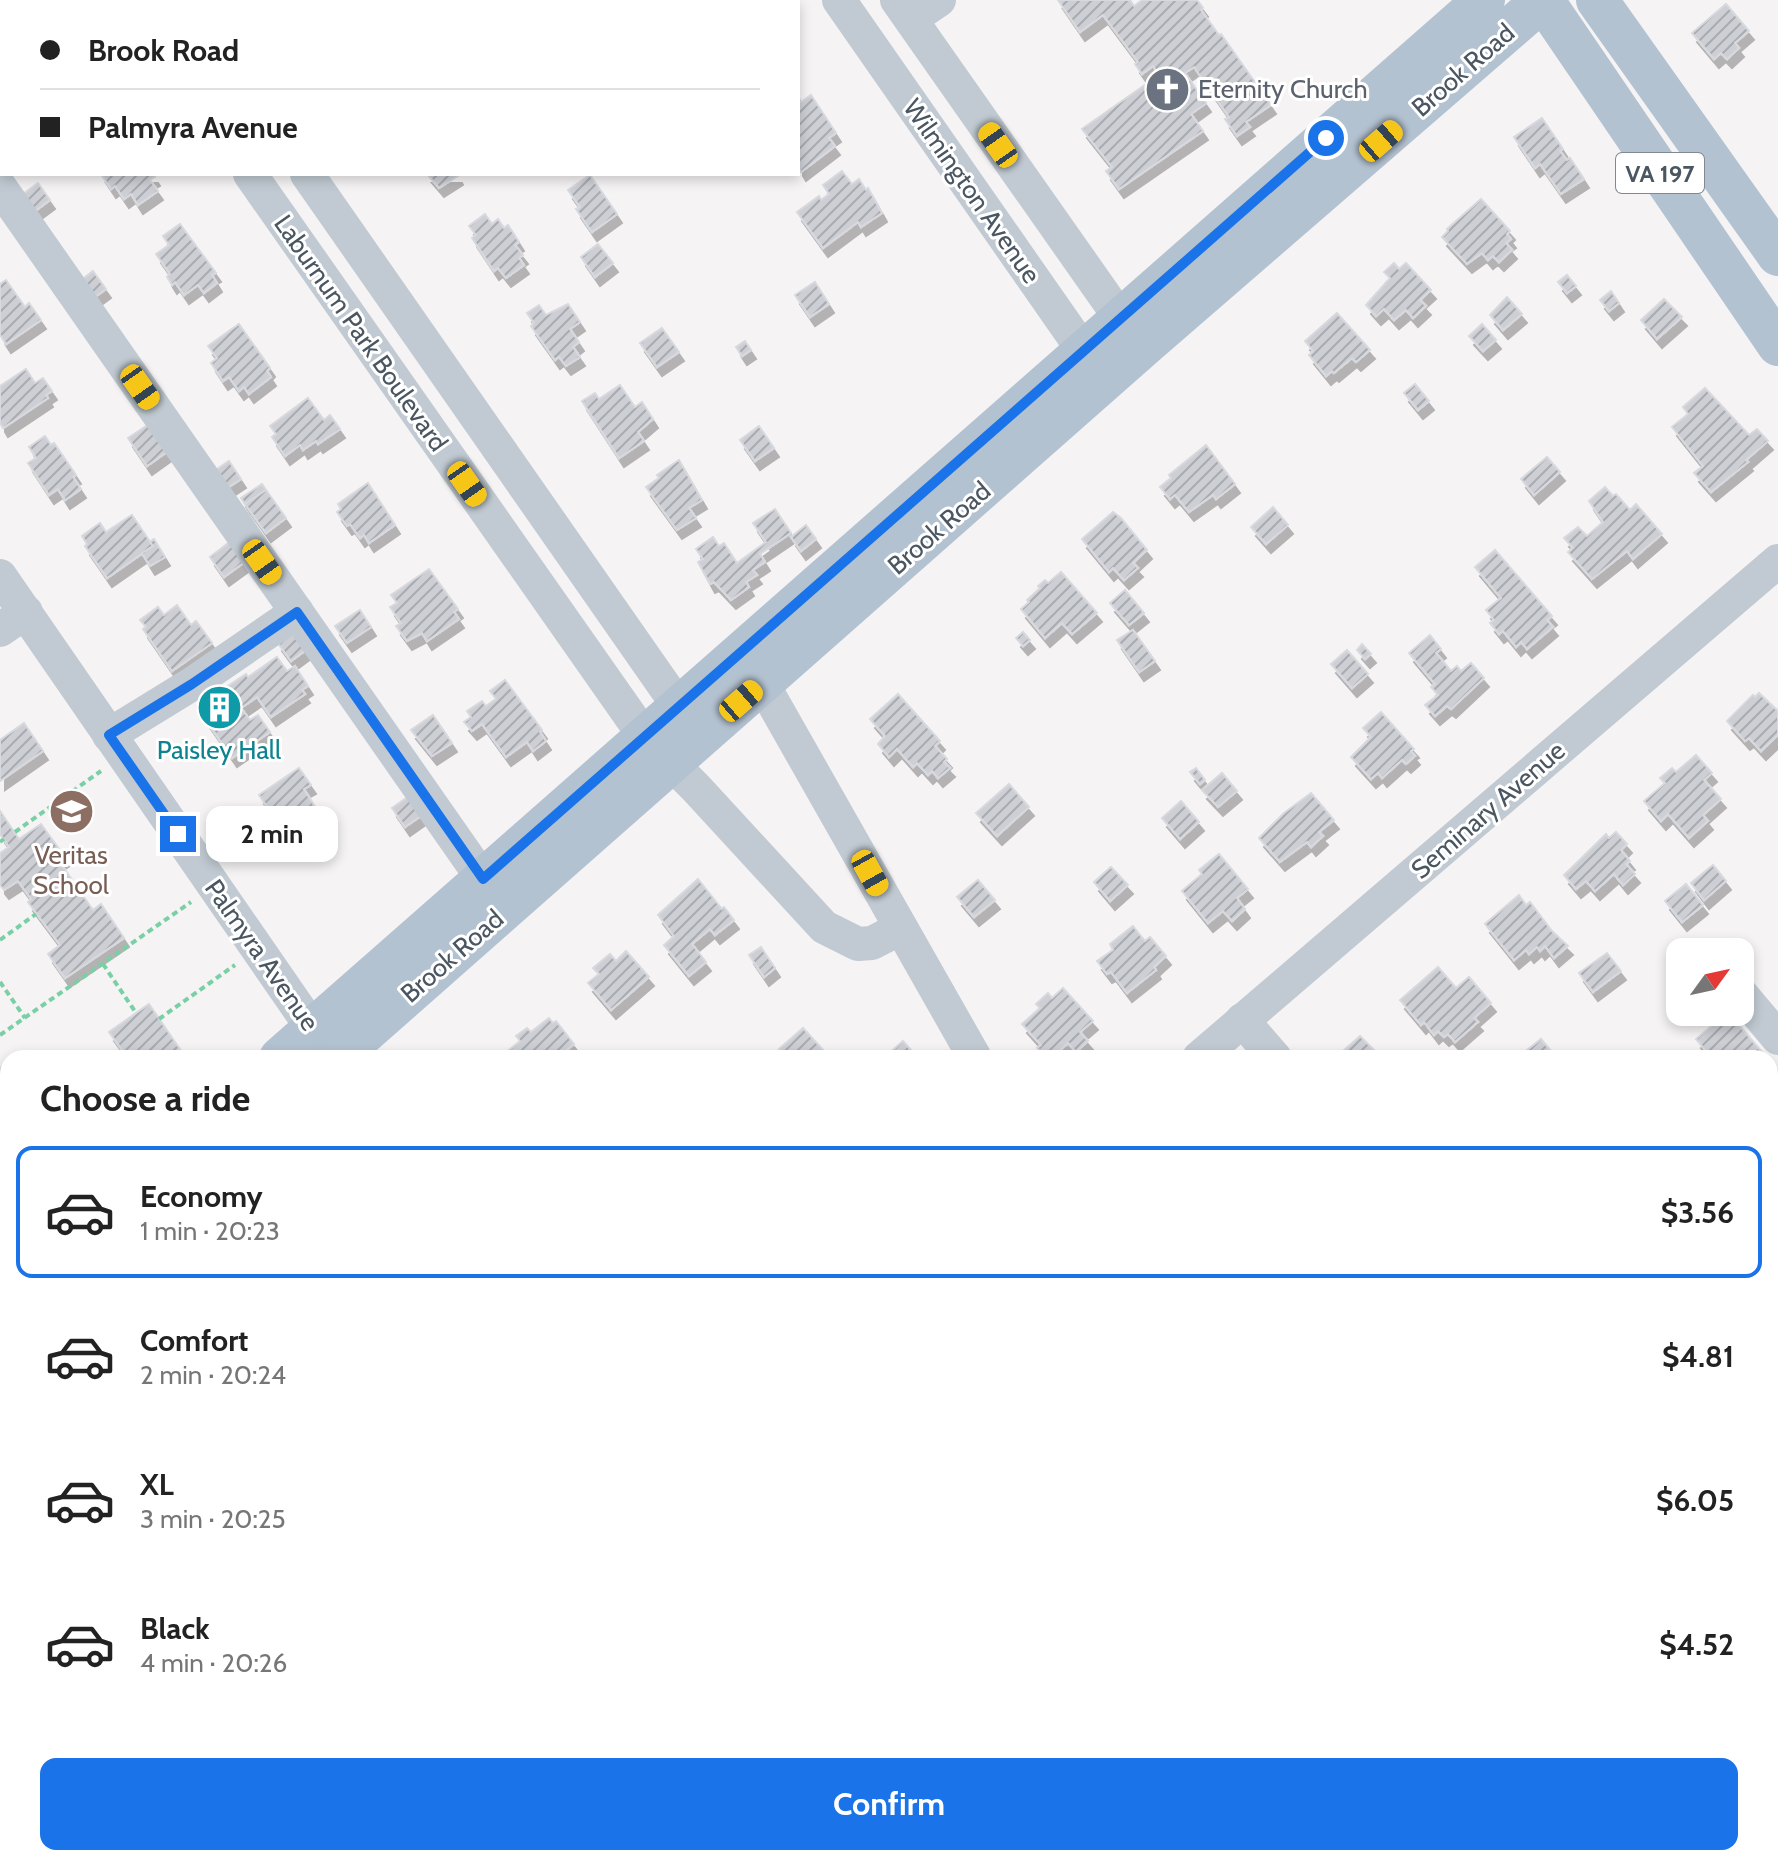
<!DOCTYPE html>
<html lang="en">
<head>
<meta charset="utf-8">
<style>
  body { margin:0; font-family:Cabin,sans-serif; background:#f2f2f2; color:#222; height:100vh; display:flex; flex-direction:column; font-size:30px; white-space:nowrap }
  * { box-sizing:border-box; margin:0 }
  p { font-size:26px; color:#767676 }
  .icon { flex:none; width:44px; height:44px; fill:none; stroke:currentColor; stroke-width:2; stroke-linecap:round; stroke-linejoin:round }
  .map { position:relative; flex:1; overflow:hidden }
  .details { position:absolute; left:0px; top:1050px; width:1778px; height:816px; display:flex; flex-direction:column; background:#fff; border-radius:24px 24px 0 0; box-shadow:0 4px 12px #0003 }
  .details>* { flex:none }
  .banner { position:absolute; left:0px; top:0px; width:800px; height:176px; box-shadow:0 4px 12px #0003; display:grid; align-content:center; height:176px; padding:0 40px; background:#fff }
  .needle { width:52px; rotate:57deg }
  .fabs { position:absolute; left:1666px; top:938px; display:grid; gap:16px }
  .fabs a { display:grid; place-items:center; width:88px; height:88px; border-radius:16px; background:#fff; box-shadow:0 4px 12px #0003; font-size:40px }
  .end { position:absolute; width:36px; height:36px; margin:-18px; border:10px solid #1a73e8; background:#fff; box-shadow:0 0 0 4px #fff }
  .from { border-radius:50% }
  .bubble { position:absolute; height:56px; border-radius:16px; background:#fff; box-shadow:0 4px 12px #0003; font-size:26px; font-weight:800; line-height:56px; text-align:center }
  .car { position:absolute; width:24px; height:48px; margin:-24px -12px; border-radius:10px; box-shadow:0 0 6px 2px #0007; background:linear-gradient(#f5c518 24%,#345 0 40%,#f5c518 0 76%,#345 0 86%,#f5c518 0) }
  .banner b { display:flex; align-items:center; gap:28px; height:76px; font-size:30px }
  .banner b+b { border-top:2px solid #e0e0e0 }
  .banner i { width:20px; height:20px; background:#222 }
  ul { padding:0; list-style:none }
  li { display:flex; align-items:center; gap:24px; height:132px; margin:0 16px 12px; padding:0 24px; border:4px solid transparent; border-radius:16px }
  li div { flex:1 }
  li b { display:block; font-size:30px }
  li em { font-style:normal; font-weight:800 }
  li.current { border-color:#1a73e8 }
  li>.icon { width:72px; height:72px; stroke-width:1.5 }
  h2 { padding:0 40px; font-size:36px; line-height:96px }
  .primary-button { display:flex; gap:16px; margin-top:auto; padding:16px 40px }
  .primary-button a { flex:1; height:92px; border-radius:16px; background:#1a73e8; color:#fff; font-size:32px; font-weight:800; line-height:92px; text-align:center }
  .map>svg:first-child { display:block }
  .building { fill:url(#building-hatch); stroke:#d7d9de; stroke-width:2; filter:url(#shadow) }
  .lines { fill:none; stroke-linecap:round; stroke-linejoin:round }
  .path { stroke:#7ad0a6; stroke-width:4; stroke-dasharray:6 4; stroke-linecap:butt }
  .minor { stroke:#c1cad2; stroke-width:34 }
  .major { stroke:#b3c2d1; stroke-width:42 }
  .route { stroke:#1a73e8; stroke-width:10 }
  .labels { text-anchor:middle; dominant-baseline:central; stroke-width:6; stroke-linejoin:round; paint-order:stroke }
  .shield { fill:#fff; stroke:#808990; stroke-width:2 }
  .shield-label { font-size:24px; font-weight:bold; fill:#4a5661 }
  .street-label { font-size:26px; fill:#4a5661; stroke:#fff }
  .worship-label { font-size:26px; fill:#5b616d; stroke:#fff; text-anchor:start }
  .culture-label { font-size:26px; fill:#0d838f; stroke:#fff }
  .education-label { font-size:26px; fill:#785e54; stroke:#fff }
</style>
</head>
<body>
<div class="map">
<svg width="1778" height="1866" viewBox="0 0 1778 1866">
  <defs>
    <pattern id="building-hatch" width="6" height="6" patternUnits="userSpaceOnUse" patternTransform="scale(2)"><rect width="6" height="6" fill="#cdcfd5"/><path d="M-1 1l2-2M0 6l6-6M5 7l2-2" fill="none" stroke="#a8abb0"/></pattern>
    <filter id="shadow"><feDropShadow dx="5" dy="9" stdDeviation="0" flood-color="#0004"/></filter>
  </defs>
  <rect width="100%" height="100%" fill="#f5f3f3"/>
  <g class="building">
    <polygon points="1058,0 1130,0 1134,6 1142,0 1197,0 1203,8 1201,10 1219,35 1221,34 1271,105 1246,122 1250,127 1237,136 1225,119 1229,117 1194,67 1185,73 1206,103 1191,114 1203,131 1119,189 1106,171 1112,167 1082,129 1159,75 1153,66 1142,74 1135,64 1138,62 1103,15 1080,32"/>
    <polygon points="1726,4 1749,31 1735,43 1739,48 1727,59 1721,53 1714,59 1692,33"/>
    <polygon points="811,95 836,133 829,138 835,146 801,172 798,167 798,96 801,102"/>
    <polygon points="1542,118 1563,149 1560,151 1567,160 1570,158 1584,179 1561,194 1540,164 1535,168 1514,137"/>
    <polygon points="842,171 852,184 859,179 866,190 868,188 882,213 861,227 858,222 823,248 797,212 819,196 821,200 829,194 823,185"/>
    <polygon points="101,174 153,174 155,177 150,180 158,191 138,205 131,194 124,199 115,186 111,189"/>
    <polygon points="427,174 457,174 458,176 439,188"/>
    <polygon points="590,175 617,214 592,232 576,209 580,207 568,190"/>
    <polygon points="38,183 50,200 31,214 19,197"/>
    <polygon points="1481,199 1510,231 1507,234 1511,239 1506,243 1512,250 1499,262 1493,256 1488,260 1482,253 1467,264 1442,237 1448,231 1447,229"/>
    <polygon points="485,214 492,224 498,219 504,228 508,225 519,242 515,245 523,255 519,258 524,265 506,278 498,268 494,271 472,238 476,235 469,226"/>
    <polygon points="180,224 216,273 212,275 217,283 204,293 198,285 184,295 175,282 172,285 167,277 170,274 156,254 169,245 163,236"/>
    <polygon points="598,244 613,263 595,277 581,257"/>
    <polygon points="1394,263 1399,269 1406,263 1431,290 1420,300 1426,306 1413,318 1406,310 1394,320 1384,309 1376,316 1366,305 1390,278 1384,272"/>
    <polygon points="93,271 106,289 88,302 75,285"/>
    <polygon points="1567,275 1576,286 1567,293 1558,282"/>
    <polygon points="6,280 25,307 29,303 41,320 6,344 0,335 0,284"/>
    <polygon points="815,282 829,304 810,317 795,295"/>
    <polygon points="1611,291 1619,303 1609,311 1600,300"/>
    <polygon points="1507,297 1522,314 1503,330 1490,315"/>
    <polygon points="1664,299 1682,317 1657,339 1641,320"/>
    <polygon points="568,304 580,322 570,329 579,342 573,347 580,357 566,366 559,357 555,360 531,326 534,323 527,313 539,305 546,315"/>
    <polygon points="1337,313 1370,350 1356,362 1352,358 1334,373 1332,371 1326,376 1309,355 1313,351 1305,341"/>
    <polygon points="239,324 270,368 267,371 271,377 249,394 244,387 239,391 229,377 223,381 211,363 217,358 208,346"/>
    <polygon points="1482,324 1496,340 1483,351 1469,336"/>
    <polygon points="662,328 679,352 657,367 640,343"/>
    <polygon points="745,341 751,350 742,356 736,347"/>
    <polygon points="26,369 35,383 43,378 52,391 46,395 48,398 3,428 0,423 0,386"/>
    <polygon points="1415,384 1429,401 1418,410 1404,393"/>
    <polygon points="620,385 635,407 642,402 653,419 638,432 644,441 619,458 582,401 595,393 599,399"/>
    <polygon points="1705,388 1749,435 1757,429 1768,441 1746,460 1748,462 1711,492 1694,473 1703,466 1672,427 1688,414 1683,407"/>
    <polygon points="308,398 324,420 330,415 340,429 318,444 316,441 303,450 300,445 285,456 272,437 276,434 270,426"/>
    <polygon points="149,424 168,451 147,466 128,438"/>
    <polygon points="759,426 774,448 755,461 740,440"/>
    <polygon points="45,436 51,445 54,443 76,475 73,477 81,489 65,500 58,489 49,495 28,463 36,458 29,447"/>
    <polygon points="1206,445 1235,484 1216,499 1213,495 1189,512 1175,495 1170,499 1160,487 1171,478 1169,475"/>
    <polygon points="1547,457 1560,472 1534,495 1521,479"/>
    <polygon points="679,460 702,500 689,508 696,518 677,530 646,487 659,478 657,475"/>
    <polygon points="229,461 241,479 223,491 210,474"/>
    <polygon points="368,483 395,525 369,543 364,535 360,538 350,524 347,526 337,512 341,509 338,504"/>
    <polygon points="262,484 266,490 245,504 241,498"/>
    <polygon points="1605,487 1613,496 1616,494 1630,510 1636,504 1662,534 1633,559 1627,551 1592,579 1568,552 1573,548 1564,538 1578,527 1587,536 1603,522 1589,501"/>
    <polygon points="266,490 286,518 266,533 245,504"/>
    <polygon points="1273,507 1288,525 1266,544 1251,527"/>
    <polygon points="775,509 791,533 760,554 765,562 753,570 757,575 746,582 749,587 731,600 714,582 710,584 698,562 703,559 696,549 713,537 719,546 724,543 737,563 766,542 753,523"/>
    <polygon points="1113,512 1121,518 1147,550 1133,563 1138,568 1124,580 1113,568 1109,572 1082,539"/>
    <polygon points="132,515 153,546 107,578 85,546 87,544 82,536 100,523 106,532"/>
    <polygon points="806,525 816,539 801,551 791,537"/>
    <polygon points="154,539 165,557 150,566 142,553 153,546 150,542"/>
    <polygon points="231,541 246,561 224,577 210,557"/>
    <polygon points="1495,550 1552,616 1547,620 1553,627 1527,649 1521,642 1516,647 1503,631 1499,634 1490,623 1494,620 1486,610 1501,598 1475,567"/>
    <polygon points="429,569 458,609 454,612 459,619 427,641 422,633 407,641 396,626 401,623 390,607 397,603 391,595"/>
    <polygon points="1061,572 1097,613 1072,634 1062,623 1045,638 1021,609 1029,602 1027,600 1040,588 1038,586 1045,580 1048,583"/>
    <polygon points="1125,590 1144,613 1129,625 1110,603"/>
    <polygon points="177,605 191,625 196,621 212,643 172,671 143,629 146,627 140,620 158,607 164,615"/>
    <polygon points="360,610 371,627 347,643 335,626"/>
    <polygon points="296,628 310,647 291,661 277,642"/>
    <polygon points="1133,630 1155,661 1139,672 1117,640"/>
    <polygon points="1023,632 1030,640 1023,646 1016,638"/>
    <polygon points="1430,635 1441,649 1436,653 1451,671 1457,666 1461,671 1471,663 1484,678 1451,709 1447,706 1435,716 1425,705 1438,695 1431,687 1435,684 1409,653"/>
    <polygon points="1362,644 1371,654 1365,659 1357,650"/>
    <polygon points="1347,650 1368,674 1352,688 1331,664"/>
    <polygon points="277,657 287,671 295,666 308,686 302,690 305,694 271,717 257,697 241,708 250,720 258,715 270,732 232,758 197,707 246,674 248,677"/>
    <polygon points="505,680 542,730 540,732 546,741 533,751 527,742 506,757 482,724 472,731 464,722 471,717 467,711 482,701 486,706 496,699 490,691"/>
    <polygon points="1759,693 1778,711 1778,735 1761,751 1749,738 1745,741 1727,721 1753,695 1755,697"/>
    <polygon points="898,694 940,741 935,746 947,759 944,762 950,768 938,778 932,771 928,775 917,763 913,767 897,749 889,757 878,744 885,736 870,719"/>
    <polygon points="1381,712 1414,749 1411,751 1415,756 1406,764 1402,760 1382,778 1378,773 1371,779 1351,757 1371,737 1363,728"/>
    <polygon points="433,715 452,743 432,756 411,730"/>
    <polygon points="24,723 43,751 0,781 0,740"/>
    <polygon points="1696,755 1712,773 1704,780 1721,799 1703,815 1708,821 1689,838 1668,814 1661,821 1644,801 1665,783 1660,778 1672,768 1676,772"/>
    <polygon points="299,768 311,785 304,789 319,813 309,820 316,831 297,843 291,834 287,836 277,820 272,823 266,814 270,811 259,795"/>
    <polygon points="1196,768 1205,780 1200,784 1190,772"/>
    <polygon points="1222,773 1237,791 1218,807 1202,790"/>
    <polygon points="1009,784 1029,807 997,836 976,813"/>
    <polygon points="1311,793 1334,820 1319,832 1323,836 1311,847 1307,842 1280,862 1259,838 1284,813"/>
    <polygon points="412,794 425,813 405,827 392,808"/>
    <polygon points="1181,801 1199,822 1180,839 1162,818"/>
    <polygon points="0,811 19,839 41,824 65,857 59,861 93,910 101,904 124,938 65,978 48,954 60,945 28,902 31,899 18,881 4,890 0,885 0,853 9,847 0,834"/>
    <polygon points="1616,832 1627,844 1621,850 1630,861 1626,864 1635,874 1623,885 1614,874 1595,891 1586,881 1576,889 1564,875 1606,834 1609,838"/>
    <polygon points="1219,854 1248,889 1237,898 1245,909 1232,921 1223,911 1208,923 1182,891 1202,874 1199,870"/>
    <polygon points="1713,865 1726,881 1704,900 1691,883"/>
    <polygon points="1111,867 1128,885 1110,901 1094,882"/>
    <polygon points="698,879 722,909 724,907 734,920 715,935 710,929 692,944 706,962 689,976 664,945 674,936 658,915"/>
    <polygon points="978,880 995,900 974,917 957,897"/>
    <polygon points="1686,884 1703,905 1682,922 1665,901"/>
    <polygon points="1519,895 1526,905 1530,902 1552,931 1568,946 1554,958 1545,946 1540,951 1537,947 1529,954 1526,950 1514,960 1485,924"/>
    <polygon points="1133,926 1145,941 1150,937 1166,956 1154,967 1156,970 1127,993 1111,972 1107,974 1097,961 1113,950 1110,944"/>
    <polygon points="761,947 775,968 764,977 749,955"/>
    <polygon points="626,951 649,977 611,1010 588,983 599,974 593,968 610,954 616,961"/>
    <polygon points="1607,953 1621,971 1593,992 1579,973"/>
    <polygon points="1438,967 1456,988 1469,977 1491,1003 1474,1018 1478,1022 1455,1042 1448,1034 1444,1037 1438,1031 1434,1035 1424,1022 1421,1025 1400,1000"/>
    <polygon points="1063,988 1093,1021 1080,1032 1088,1041 1076,1052 1068,1043 1052,1058 1046,1058 1037,1048 1041,1045 1022,1024 1040,1008 1036,1004 1048,993 1052,998"/>
    <polygon points="149,1004 186,1058 128,1058 109,1032"/>
    <polygon points="1728,1012 1767,1058 1712,1058 1696,1039"/>
    <polygon points="549,1018 553,1023 556,1021 574,1044 557,1058 505,1058 503,1055 520,1041 516,1036 527,1028 531,1032"/>
    <polygon points="803,1028 825,1052 818,1058 788,1058 779,1049"/>
    <polygon points="1360,1036 1382,1058 1335,1058"/>
    <polygon points="1541,1039 1557,1058 1517,1058"/>
    <polygon points="903,1041 918,1058 884,1058"/>
    <polygon points="1770,1062 1778,1071 1778,1135 1770,1126"/>
    <polygon points="8,1063 8,1198 0,1203 0,1068"/>
    <polygon points="8,1607 8,1642 0,1630 0,1612"/>
    <polygon points="923,1858 980,1858 984,1863 981,1866 914,1866"/>
    <polygon points="1341,1858 1364,1858 1367,1862 1376,1858 1383,1866 1331,1866"/>
    <polygon points="1591,1858 1618,1858 1609,1866 1597,1866"/>
  </g>
  <g class="lines">
    <g class="path">
      <polyline points="15,832 101,771"/>
      <polyline points="0,842 4,839"/>
      <polyline points="0,940 36,914"/>
      <polyline points="103,964 136,1013"/>
      <polyline points="0,982 25,1018"/>
      <polyline points="159,1019 235,965"/>
      <polyline points="0,1035 191,902"/>
      <polyline points="0,1587 8,1582"/>
      <polyline points="0,1668 8,1680"/>
      <polyline points="123,1858 129,1866"/>
      <polyline points="310,1858 315,1866"/>
    </g>
    <g class="minor">
      <polyline points="128,0 129,2"/>
      <polyline points="186,0 187,2"/>
      <polyline points="839,0 1097,370"/>
      <polyline points="897,0 1121,319 1140,337"/>
      <polyline points="42,2 45,0"/>
      <polyline points="911,19 939,0"/>
      <polyline points="0,31 2,30"/>
      <polyline points="250,174 645,737 696,788 824,927 858,944 872,943 901,928"/>
      <polyline points="307,174 693,727"/>
      <polyline points="0,187 483,879"/>
      <polyline points="0,576 326,1048"/>
      <polyline points="0,630 26,612"/>
      <polyline points="750,662 975,1058"/>
      <polyline points="109,735 192,684 297,612"/>
      <polyline points="1741,994 1778,1038"/>
      <polyline points="1242,1020 1275,1058"/>
      <polyline points="1199,1058 1778,561"/>
      <polyline points="1770,1198 1778,1207"/>
      <polyline points="1770,1781 1778,1775"/>
      <polyline points="1770,1840 1778,1849"/>
      <polyline points="578,1858 583,1866"/>
      <polyline points="860,1858 868,1866"/>
      <polyline points="1426,1858 1430,1866"/>
      <polyline points="1703,1858 1710,1866"/>
      <polyline points="1511,1866 1515,1858"/>
      <polyline points="1673,1866 1682,1858"/>
    </g>
    <g class="major">
      <polyline points="1543,0 1778,345"/>
      <polyline points="1597,0 1778,255"/>
      <polyline points="280,1058 1484,0"/>
      <polyline points="336,1058 1147,343 1543,0"/>
      <polyline points="0,1305 8,1298"/>
      <polyline points="1770,1306 1778,1299"/>
      <polyline points="0,1354 8,1347"/>
      <polyline points="1770,1370 1778,1363"/>
      <polyline points="1119,1866 1128,1858"/>
      <polyline points="1194,1866 1203,1858"/>
    </g>
  </g>
  <g class="lines">
    <polyline class="route" points="178,834 109,735 192,684 297,612 483,879 1326,138"/>
  </g>
  <defs>
    <symbol id="church-disc" viewBox="-11 -11 22 22"><circle r="9.5" fill="#6b7280" stroke="#fff"/><path d="M-1.2-6h2.4v3.5h3.3v2.4h-3.3V6h-2.4V-.1h-3.3v-2.4h3.3Z" fill="#fff"/></symbol>
    <symbol id="building-disc" viewBox="-11 -11 22 22"><circle r="9.5" fill="#0f9aa8" stroke="#fff"/><path d="M-4-6H4V6H1V3H-1V6H-4ZM-2.5-4.3h1.7v1.8h-1.7ZM.8-4.3h1.7v1.8H.8ZM-2.5-1h1.7V.8h-1.7ZM.8-1h1.7V.8H.8Z" fill="#fff"/></symbol>
    <symbol id="school-disc" viewBox="-11 -11 22 22"><circle r="9.5" fill="#8d6e63" stroke="#fff"/><path d="M0-5L7-2L0 1L-7-2ZM-4 1L0 2.5L4 1V4Q0 6-4 4Z" fill="#fff"/></symbol>
  </defs>
  <g fill-rule="evenodd">
    <use href="#church-disc" x="1142" y="64" width="51" height="51"/>
    <use href="#building-disc" x="194" y="682" width="51" height="51"/>
    <use href="#school-disc" x="46" y="786" width="51" height="51"/>
  </g>
  <g class="labels">
    <rect class="shield" x="1616" y="153" width="88" height="40" rx="6"/>
    <g class="shield-label">
      <text x="1660" y="173">VA 197</text>
    </g>
    <g class="street-label">
      <text transform="translate(1463 70) rotate(-41)">Brook Road</text>
      <text transform="translate(972 191) rotate(55)">Wilmington Avenue</text>
      <text transform="translate(361 333) rotate(55)">Laburnum Park Boulevard</text>
      <text transform="translate(939 528) rotate(-41)">Brook Road</text>
      <text transform="translate(1488 810) rotate(-41)">Seminary Avenue</text>
      <text transform="translate(262 955) rotate(55)">Palmyra Avenue</text>
      <text transform="translate(452 956) rotate(-41)">Brook Road</text>
    </g>
    <g class="worship-label">
      <text x="1198" y="89">Eternity Church</text>
    </g>
    <g class="culture-label">
      <text x="219" y="750">Paisley Hall</text>
    </g>
    <g class="education-label">
      <text x="71" y="855">Veritas<tspan x="71" dy="30">School</tspan></text>
    </g>
  </g>
</svg>
<div class="fabs">
<a><svg class="needle" viewBox="-14 -14 28 28"><path d="M0-13l5 13h-10z" fill="#e53935"/><path d="M0 13l5-13h-10z" fill="#767676"/></svg></a>
</div>
<i class="end from" style="left:1326px;top:138px"></i>
<i class="end" style="left:178px;top:834px"></i>
<div class="bubble" style="left:206px;top:806px;width:132px">2 min</div>
<i class="car" style="left:1381px;top:141px;rotate:49deg"></i>
<i class="car" style="left:998px;top:145px;rotate:325deg"></i>
<i class="car" style="left:140px;top:387px;rotate:145deg"></i>
<i class="car" style="left:467px;top:484px;rotate:145deg"></i>
<i class="car" style="left:262px;top:562px;rotate:145deg"></i>
<i class="car" style="left:741px;top:701px;rotate:49deg"></i>
<i class="car" style="left:870px;top:873px;rotate:151deg"></i>
<div class="banner">
<b><i class="from"></i>Brook Road</b>
<b><i></i>Palmyra Avenue</b>
</div>
<section class="details">
<h2>Choose a ride</h2>
<ul>
<li class="current"><svg class="icon" aria-label="car" viewBox="0 0 24 24"><path d="M5 17H2v-5l4-1 3-4h7l3 4 3 1v5h-3M9 17h6M6 11h13"/><circle cx="7" cy="17" r="2"/><circle cx="17" cy="17" r="2"/></svg><div><b>Economy</b><p>1 min · 20:23</p></div><em>$3.56</em></li>
<li><svg class="icon" aria-label="car" viewBox="0 0 24 24"><path d="M5 17H2v-5l4-1 3-4h7l3 4 3 1v5h-3M9 17h6M6 11h13"/><circle cx="7" cy="17" r="2"/><circle cx="17" cy="17" r="2"/></svg><div><b>Comfort</b><p>2 min · 20:24</p></div><em>$4.81</em></li>
<li><svg class="icon" aria-label="car" viewBox="0 0 24 24"><path d="M5 17H2v-5l4-1 3-4h7l3 4 3 1v5h-3M9 17h6M6 11h13"/><circle cx="7" cy="17" r="2"/><circle cx="17" cy="17" r="2"/></svg><div><b>XL</b><p>3 min · 20:25</p></div><em>$6.05</em></li>
<li><svg class="icon" aria-label="car" viewBox="0 0 24 24"><path d="M5 17H2v-5l4-1 3-4h7l3 4 3 1v5h-3M9 17h6M6 11h13"/><circle cx="7" cy="17" r="2"/><circle cx="17" cy="17" r="2"/></svg><div><b>Black</b><p>4 min · 20:26</p></div><em>$4.52</em></li>
</ul>
<div class="primary-button"><a>Confirm</a></div>
</section>
</div>
</body>
</html>
